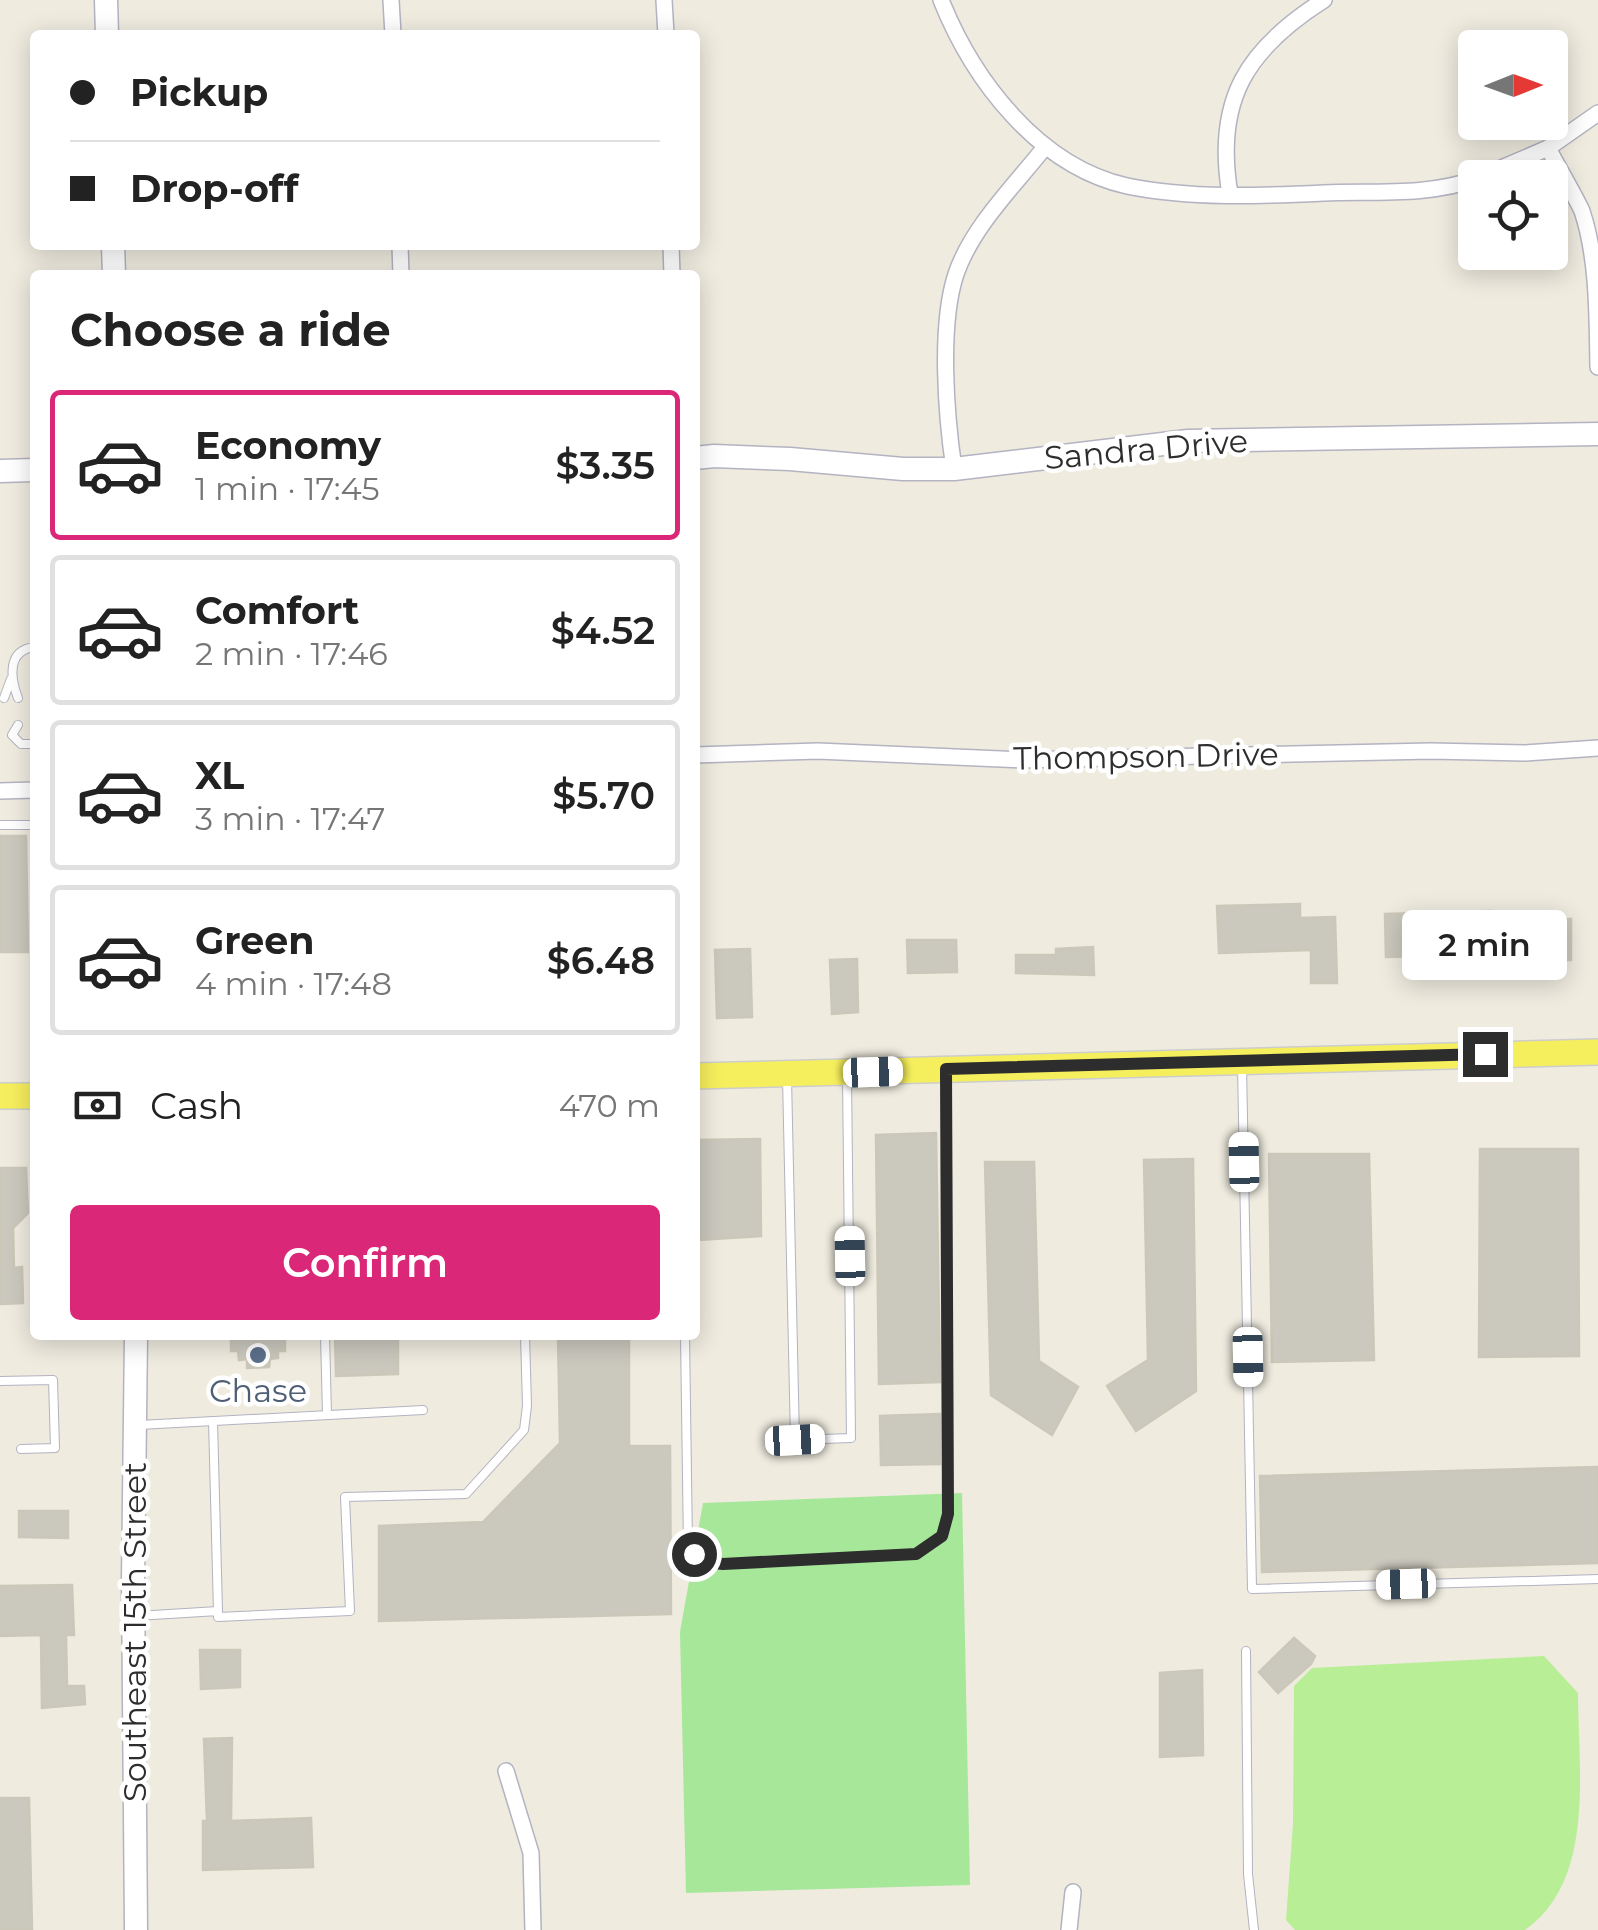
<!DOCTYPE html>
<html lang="en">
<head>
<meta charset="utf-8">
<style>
  body { margin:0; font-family:Montserrat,sans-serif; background:#f6f6f6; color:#222; height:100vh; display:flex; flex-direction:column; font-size:38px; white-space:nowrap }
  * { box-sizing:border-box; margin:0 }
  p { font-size:32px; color:#767676 }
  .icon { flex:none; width:55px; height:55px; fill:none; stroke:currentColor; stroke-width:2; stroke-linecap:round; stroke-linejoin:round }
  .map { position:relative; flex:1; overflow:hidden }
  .panel { position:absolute; left:30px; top:270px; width:670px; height:1070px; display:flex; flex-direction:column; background:#fff; border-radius:10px; box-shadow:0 5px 25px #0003 }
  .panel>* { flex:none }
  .top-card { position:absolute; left:30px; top:30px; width:670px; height:220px; border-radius:10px; box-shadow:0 5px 25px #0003; display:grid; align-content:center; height:220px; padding:0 40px; background:#fff }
  .needle { width:65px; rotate:89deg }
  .buttons { position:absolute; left:1458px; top:30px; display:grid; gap:20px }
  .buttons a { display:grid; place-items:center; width:110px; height:110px; border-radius:10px; background:#fff; box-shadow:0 5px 25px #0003; font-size:50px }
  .end { position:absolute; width:45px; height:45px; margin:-22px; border:12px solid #2d2d2d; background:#fff; box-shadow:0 0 0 5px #fff }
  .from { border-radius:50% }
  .bubble { position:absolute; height:70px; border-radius:10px; background:#fff; box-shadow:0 5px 25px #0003; font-size:32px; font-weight:600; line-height:70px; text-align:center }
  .car { position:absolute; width:30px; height:60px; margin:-30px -15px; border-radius:12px; box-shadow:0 0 8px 2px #0007; background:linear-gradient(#fff 24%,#345 0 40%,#fff 0 76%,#345 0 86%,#fff 0) }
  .top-card b { display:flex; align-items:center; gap:35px; height:95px; font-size:38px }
  .top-card b+b { border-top:2px solid #e0e0e0 }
  .top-card i { width:25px; height:25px; background:#222 }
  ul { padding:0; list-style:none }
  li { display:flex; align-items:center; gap:30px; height:150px; margin:0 20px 15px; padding:0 20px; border:5px solid #e0e0e0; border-radius:10px }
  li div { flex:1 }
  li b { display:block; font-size:38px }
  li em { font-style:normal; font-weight:600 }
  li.active { border-color:#db2777 }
  li>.icon { width:90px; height:90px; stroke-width:1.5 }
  h2 { padding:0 40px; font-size:45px; line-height:120px }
  .pay { display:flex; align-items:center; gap:25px; height:110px; padding:0 40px; font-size:38px }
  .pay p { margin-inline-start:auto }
  .action { display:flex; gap:20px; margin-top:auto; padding:20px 40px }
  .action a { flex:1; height:115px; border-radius:10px; background:#db2777; color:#fff; font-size:40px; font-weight:600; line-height:115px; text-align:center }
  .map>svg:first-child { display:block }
  .green { fill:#a6e79a }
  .pitch { fill:#b8ee96 }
  .building { fill:#cbc9be; stroke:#cbc8b9; stroke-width:2.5 }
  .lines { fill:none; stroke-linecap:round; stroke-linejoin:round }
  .lane-casing { stroke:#b3b3c1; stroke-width:10 }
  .street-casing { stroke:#b3b3c1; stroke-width:18 }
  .secondary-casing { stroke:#b3b3c1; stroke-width:25 }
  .primary-casing { stroke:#cdcdcd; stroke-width:28 }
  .lane { stroke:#fff; stroke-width:8 }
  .street { stroke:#fff; stroke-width:15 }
  .secondary { stroke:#fff; stroke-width:22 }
  .primary { stroke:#f6ef5d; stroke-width:25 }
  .route { stroke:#2d2d2d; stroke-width:12 }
  .service-dot { fill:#5c6f8a; stroke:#fff; stroke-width:4 }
  .labels { text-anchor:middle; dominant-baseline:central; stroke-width:9; stroke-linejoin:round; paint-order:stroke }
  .street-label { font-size:32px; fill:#2d2d2d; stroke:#fff }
  .service-label { font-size:32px; fill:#4e5e75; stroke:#fff }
</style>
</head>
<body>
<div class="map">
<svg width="1598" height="1930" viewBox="0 0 1598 1930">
  <rect width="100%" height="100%" fill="#efebdf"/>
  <polygon class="green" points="962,1493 970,1885 686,1893 680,1632 703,1503"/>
  <path class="pitch" d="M 1544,1656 L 1578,1693 C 1578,1770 1596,1880 1525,1930 L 1295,1930 L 1286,1920 L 1293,1824 L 1294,1686 L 1312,1668 Z"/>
  <g class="building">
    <polygon points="0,836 26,836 28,952 0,952"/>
    <polygon points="1300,904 1300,918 1335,917 1337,983 1311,983 1311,950 1219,953 1217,906"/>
    <polygon points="1490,911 1492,954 1386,957 1385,914"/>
    <polygon points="1571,919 1571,960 1521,960 1520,920"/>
    <polygon points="907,940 956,940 957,972 908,973"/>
    <polygon points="1093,947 1094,975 1016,973 1016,955 1056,955 1056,949"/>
    <polygon points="750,949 752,1017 717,1018 715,950"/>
    <polygon points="857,959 858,1012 832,1014 830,960"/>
    <polygon points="936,1133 940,1382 879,1384 876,1135"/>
    <polygon points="760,1139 761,1236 699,1240 696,1140"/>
    <polygon points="1480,1149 1578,1149 1579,1356 1479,1357"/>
    <polygon points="1269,1154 1369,1154 1374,1360 1272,1362"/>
    <polygon points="1193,1159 1196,1391 1136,1431 1107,1386 1148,1360 1144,1160"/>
    <polygon points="985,1162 1034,1162 1039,1361 1078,1387 1052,1435 991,1395"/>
    <polygon points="0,1168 26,1168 28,1213 13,1228 14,1268 22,1267 23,1303 0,1304"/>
    <polygon points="231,1335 285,1335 285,1351 278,1351 278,1358 270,1359 269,1367 247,1368 247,1359 239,1360 238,1351 231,1351"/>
    <polygon points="335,1335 398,1335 398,1374 336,1376"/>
    <polygon points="558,1335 629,1335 629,1446 670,1446 671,1614 379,1621 379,1526 483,1522 560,1443"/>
    <polygon points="940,1414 940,1464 881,1465 880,1416"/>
    <polygon points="1598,1467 1598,1563 1262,1572 1260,1476"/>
    <polygon points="19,1511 68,1511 68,1538 19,1537"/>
    <polygon points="72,1585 74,1635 66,1635 67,1686 84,1686 85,1704 42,1708 41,1635 0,1636 0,1586"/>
    <polygon points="1294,1638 1315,1656 1311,1664 1278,1693 1259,1672"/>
    <polygon points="200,1650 240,1650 240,1687 201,1689"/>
    <polygon points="1202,1670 1203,1755 1160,1757 1160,1673"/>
    <polygon points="232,1738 231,1821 311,1818 313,1867 203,1870 203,1821 207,1821 204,1739"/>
    <polygon points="0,1798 29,1798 32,1930 0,1930"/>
  </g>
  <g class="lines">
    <defs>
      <g id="lane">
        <polyline points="4,698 11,679"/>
        <path d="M 18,698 C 10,677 7,650 35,647"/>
        <polyline points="18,725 12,735 21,744 35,744"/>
        <polyline points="0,825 35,825"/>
        <polyline points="1242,1066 1252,1589 1598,1579"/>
        <polyline points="787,1078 795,1440 851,1438 847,1075"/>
        <polyline points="325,1335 327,1415"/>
        <path d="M 685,1335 L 688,1546 C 698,1560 706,1562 723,1564 L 916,1554 L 943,1536 L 948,1514 L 946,1074"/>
        <polyline points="0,1381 53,1380 55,1448 21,1449"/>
        <polyline points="213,1421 218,1611"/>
        <polyline points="139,1425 423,1410"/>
        <polyline points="136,1616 218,1611 218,1617 350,1611 345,1497 466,1494 524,1430 527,1406 525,1335"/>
        <polyline points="1246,1651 1248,1874 1254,1930"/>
      </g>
      <g id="street">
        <polyline points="391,0 393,35"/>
        <polyline points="664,0 666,35"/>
        <path d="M 941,0 C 973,80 1038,166 1127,186 C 1191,199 1260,196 1324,193 C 1372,191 1430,196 1475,179"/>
        <path d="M 1548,148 C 1559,169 1572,190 1582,211 C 1598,259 1597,316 1598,367"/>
        <polyline points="1478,178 1548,148 1598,113"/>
        <path d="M 1230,194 C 1214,100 1247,49 1324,0"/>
        <polyline points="400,245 401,275"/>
        <polyline points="671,245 672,275"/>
        <path d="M 954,469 C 946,415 939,325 956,274 C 972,227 1014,186 1045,147"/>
        <polyline points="695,755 818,751 1022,760 1431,751 1525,753 1598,748"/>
        <polyline points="0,791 35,790"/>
        <polyline points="506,1771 531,1853 533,1930"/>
        <polyline points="1069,1930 1073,1892"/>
      </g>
      <g id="secondary">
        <polyline points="106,0 107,35"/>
        <polyline points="113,245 114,275"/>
        <polyline points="695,458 714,456 790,459 903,469 954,469 1188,441 1598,434"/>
        <polyline points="0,471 35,470"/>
        <polyline points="136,1930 133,1581 136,1335"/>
      </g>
      <g id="primary">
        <polyline points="695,1076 1598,1052"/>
        <polyline points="0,1096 35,1096"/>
      </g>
    </defs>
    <use href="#lane" class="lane-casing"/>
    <use href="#street" class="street-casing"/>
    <use href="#secondary" class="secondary-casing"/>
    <use href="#primary" class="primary-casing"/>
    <use href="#lane" class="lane"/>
    <use href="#street" class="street"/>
    <use href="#secondary" class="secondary"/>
    <use href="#primary" class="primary"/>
  </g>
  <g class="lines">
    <polyline class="route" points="694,1554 705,1562 723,1564 916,1554 942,1536 948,1514 946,1069 1485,1054"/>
  </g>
  <circle class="service-dot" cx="258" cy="1355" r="10"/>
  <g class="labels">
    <g class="street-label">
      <text transform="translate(1146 449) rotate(-5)">Sandra Drive</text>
      <text transform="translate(1146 756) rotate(-1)">Thompson Drive</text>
      <text transform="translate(134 1632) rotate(-90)">Southeast 15th Street</text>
    </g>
    <g class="service-label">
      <text x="258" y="1390">Chase</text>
    </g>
  </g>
</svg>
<div class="buttons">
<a><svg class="needle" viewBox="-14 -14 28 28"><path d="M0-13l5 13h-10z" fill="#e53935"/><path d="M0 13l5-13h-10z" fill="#767676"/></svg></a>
<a><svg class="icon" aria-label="locate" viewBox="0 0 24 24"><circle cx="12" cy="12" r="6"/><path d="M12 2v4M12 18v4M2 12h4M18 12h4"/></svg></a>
</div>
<i class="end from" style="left:694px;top:1554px"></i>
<i class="end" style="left:1485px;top:1054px"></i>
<div class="bubble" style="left:1402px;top:910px;width:165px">2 min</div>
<i class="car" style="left:873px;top:1072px;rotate:88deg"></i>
<i class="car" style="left:1244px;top:1162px;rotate:359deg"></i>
<i class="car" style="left:850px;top:1256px;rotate:359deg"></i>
<i class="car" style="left:1248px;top:1357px;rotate:179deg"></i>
<i class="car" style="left:795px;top:1440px;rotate:87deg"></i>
<i class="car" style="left:1406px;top:1584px;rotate:268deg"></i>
<div class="top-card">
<b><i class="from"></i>Pickup</b>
<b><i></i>Drop-off</b>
</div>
<section class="panel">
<h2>Choose a ride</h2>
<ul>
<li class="active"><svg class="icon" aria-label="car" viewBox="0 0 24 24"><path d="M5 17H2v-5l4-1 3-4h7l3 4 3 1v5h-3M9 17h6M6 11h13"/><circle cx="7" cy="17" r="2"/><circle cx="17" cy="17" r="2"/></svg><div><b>Economy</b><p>1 min · 17:45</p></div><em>$3.35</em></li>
<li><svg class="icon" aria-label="car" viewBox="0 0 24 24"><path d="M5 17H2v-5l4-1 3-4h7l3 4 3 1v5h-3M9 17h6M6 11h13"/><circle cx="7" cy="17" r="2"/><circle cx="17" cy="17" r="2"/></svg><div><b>Comfort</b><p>2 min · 17:46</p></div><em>$4.52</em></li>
<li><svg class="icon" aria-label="car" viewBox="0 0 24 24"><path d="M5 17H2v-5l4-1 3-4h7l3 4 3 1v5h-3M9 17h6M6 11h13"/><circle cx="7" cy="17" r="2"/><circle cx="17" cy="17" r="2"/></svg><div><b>XL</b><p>3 min · 17:47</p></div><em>$5.70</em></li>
<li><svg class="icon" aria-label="car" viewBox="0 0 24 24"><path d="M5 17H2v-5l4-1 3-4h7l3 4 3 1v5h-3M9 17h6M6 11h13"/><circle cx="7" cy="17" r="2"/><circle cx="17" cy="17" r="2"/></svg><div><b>Green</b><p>4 min · 17:48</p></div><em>$6.48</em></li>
</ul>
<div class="pay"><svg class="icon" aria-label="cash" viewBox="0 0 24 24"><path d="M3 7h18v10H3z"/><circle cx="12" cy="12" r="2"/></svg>Cash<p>470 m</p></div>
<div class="action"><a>Confirm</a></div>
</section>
</div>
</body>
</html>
